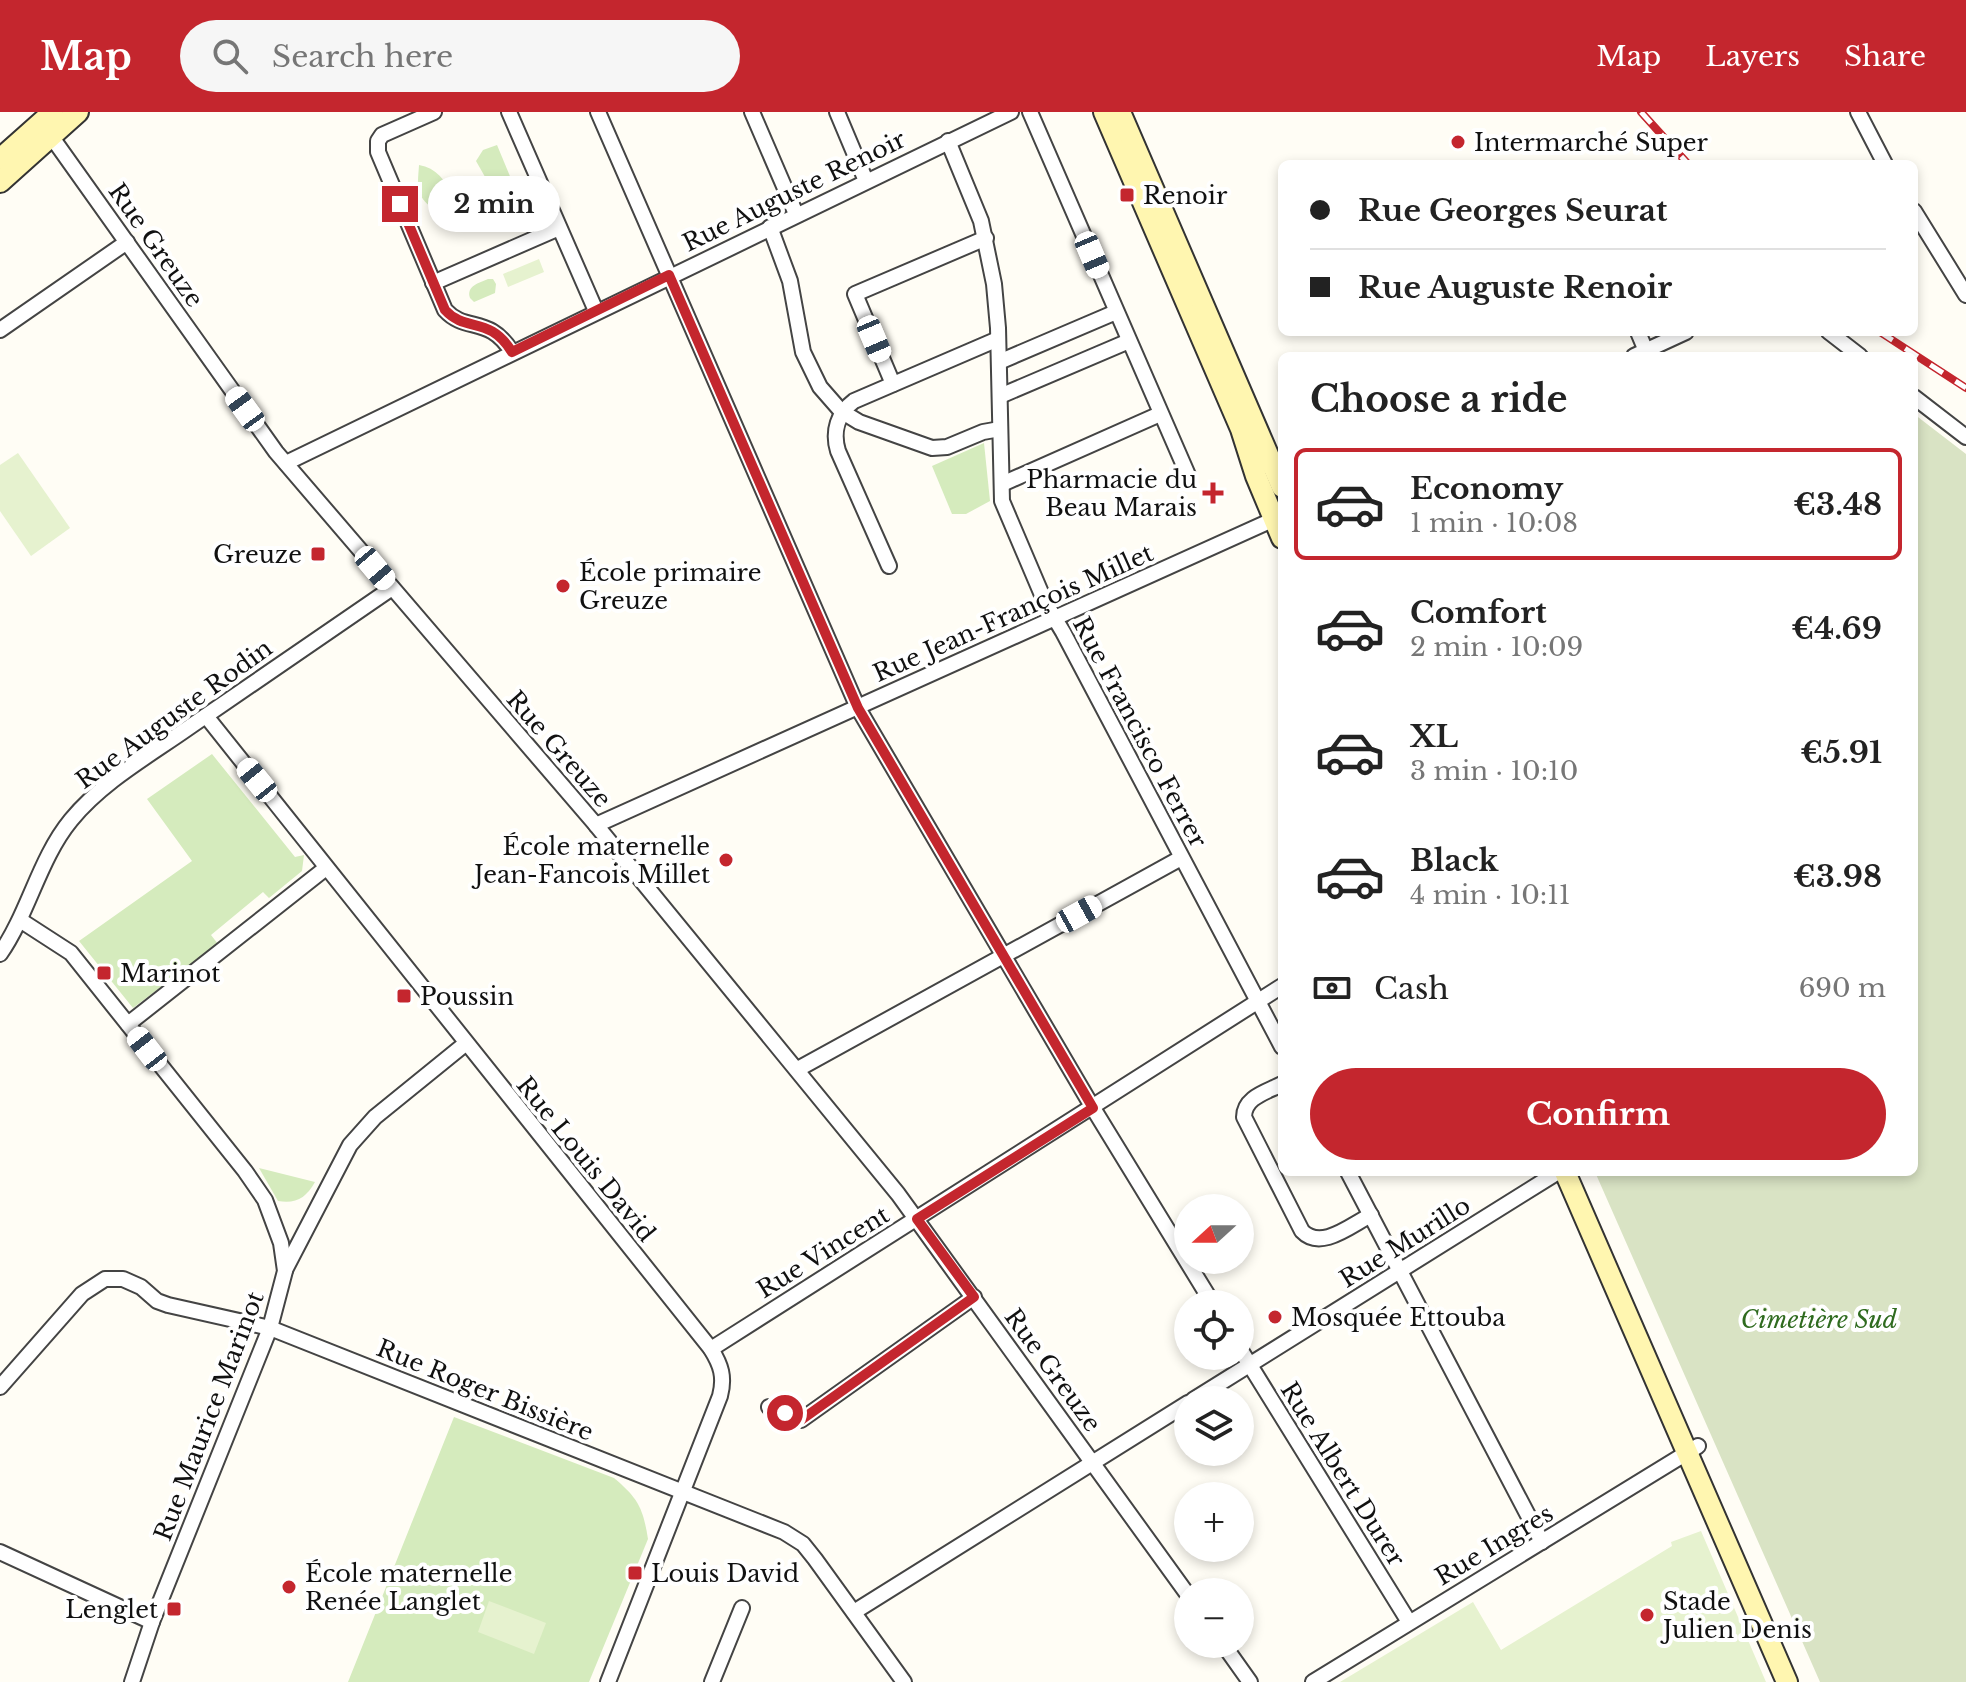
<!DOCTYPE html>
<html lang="en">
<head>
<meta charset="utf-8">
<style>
  body { margin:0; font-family:"Libre Baskerville",serif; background:#f6f6f6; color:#222; height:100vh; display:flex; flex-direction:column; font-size:30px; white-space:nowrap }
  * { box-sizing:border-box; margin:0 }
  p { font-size:26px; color:#767676 }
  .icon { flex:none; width:44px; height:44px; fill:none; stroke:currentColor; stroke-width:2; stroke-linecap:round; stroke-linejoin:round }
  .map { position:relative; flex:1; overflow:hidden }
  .side { position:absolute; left:1278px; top:240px; width:640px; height:824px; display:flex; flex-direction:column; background:#fff; border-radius:12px; box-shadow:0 4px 12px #0003 }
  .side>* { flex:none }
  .top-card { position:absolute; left:1278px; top:48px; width:640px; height:176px; border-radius:12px; box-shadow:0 4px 12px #0003; display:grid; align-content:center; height:176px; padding:0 32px; background:#fff }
  .needle { width:52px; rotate:249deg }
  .fabs { position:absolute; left:1174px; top:1082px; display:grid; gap:16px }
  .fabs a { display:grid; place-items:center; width:80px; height:80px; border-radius:50%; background:#fff; box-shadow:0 4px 12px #0003; font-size:40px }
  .end { position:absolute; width:36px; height:36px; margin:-18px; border:10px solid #c4262e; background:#fff; box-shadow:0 0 0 4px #fff }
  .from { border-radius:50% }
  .bubble { position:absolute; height:56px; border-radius:28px; background:#fff; box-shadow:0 4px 12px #0003; font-size:26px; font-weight:700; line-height:56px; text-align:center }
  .car { position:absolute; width:24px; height:48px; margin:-24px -12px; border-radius:10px; box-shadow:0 0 6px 2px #0007; background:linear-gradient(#fff 24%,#345 0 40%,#fff 0 76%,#345 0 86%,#fff 0) }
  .top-card b { display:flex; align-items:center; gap:28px; height:76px; font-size:30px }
  .top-card b+b { border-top:2px solid #e0e0e0 }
  .top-card i { width:20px; height:20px; background:#222 }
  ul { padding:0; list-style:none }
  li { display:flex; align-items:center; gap:24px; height:112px; margin:0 16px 12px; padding:0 16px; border:4px solid transparent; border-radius:12px }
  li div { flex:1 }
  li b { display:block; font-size:30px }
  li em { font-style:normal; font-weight:700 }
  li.on { border-color:#c4262e }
  li>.icon { width:72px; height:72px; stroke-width:1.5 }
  h2 { padding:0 32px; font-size:36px; line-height:96px }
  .pay { display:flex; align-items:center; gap:20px; height:88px; padding:0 32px; font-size:30px }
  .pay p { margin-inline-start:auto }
  .action { display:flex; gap:16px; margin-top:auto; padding:16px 32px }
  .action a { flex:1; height:92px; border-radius:48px; background:#c4262e; color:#fff; font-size:32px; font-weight:700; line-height:92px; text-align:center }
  header { display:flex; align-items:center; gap:48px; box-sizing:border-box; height:112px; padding:0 40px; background:#c4262e; color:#fff }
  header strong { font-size:38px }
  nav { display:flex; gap:44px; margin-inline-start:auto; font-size:28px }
  .search { width:560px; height:72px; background:#f6f6f6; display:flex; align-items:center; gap:20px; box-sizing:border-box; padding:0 28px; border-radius:44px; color:#767676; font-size:30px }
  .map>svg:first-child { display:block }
  .green { fill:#d5ebbd }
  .cemetery { fill:#d9e3c4 }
  .pitch { fill:#e6f2cf }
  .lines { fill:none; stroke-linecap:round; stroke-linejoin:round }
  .street-casing { stroke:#444; stroke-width:18 }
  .secondary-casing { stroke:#333; stroke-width:24 }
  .street { stroke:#fff; stroke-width:14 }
  .secondary { stroke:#fff6b0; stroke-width:20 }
  .rail-casing { stroke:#c4262e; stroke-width:8 }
  .rail { stroke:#fff; stroke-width:5; stroke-dasharray:15; stroke-linecap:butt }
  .route { stroke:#c4262e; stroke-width:10 }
  .poi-dot { fill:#c4262e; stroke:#fff; stroke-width:3 }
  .labels { text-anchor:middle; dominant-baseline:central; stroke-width:8; stroke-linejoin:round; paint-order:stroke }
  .poi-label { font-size:24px; fill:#111; stroke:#fff; text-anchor:start }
  .street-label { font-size:24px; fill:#111; stroke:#fff }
  .park-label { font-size:24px; font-style:italic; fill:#2f6b1f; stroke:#fff }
</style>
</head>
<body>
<header>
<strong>Map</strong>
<div class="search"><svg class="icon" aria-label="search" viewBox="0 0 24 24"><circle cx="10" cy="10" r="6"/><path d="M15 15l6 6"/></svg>Search here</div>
<nav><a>Map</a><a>Layers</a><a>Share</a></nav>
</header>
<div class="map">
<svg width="1966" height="1570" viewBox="0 0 1966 1570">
  <rect width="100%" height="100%" fill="#fffdf5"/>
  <g class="green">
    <polygon points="497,33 522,93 497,86 476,49 483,38"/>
    <path d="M 419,53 C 436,56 446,68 452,84 C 446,91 439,94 430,94 C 415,83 418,70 419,53 Z"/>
    <path d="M 488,167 L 493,167 L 496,172 L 495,181 L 474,190 L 470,186 C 466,174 479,171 488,167 Z"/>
    <polygon points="984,331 990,389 966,402 952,402 932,354"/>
    <polygon points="212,642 295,745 304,743 302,759 269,786 263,780 211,823 218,832 133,896 79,829 192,749 147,687"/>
    <path d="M 259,1056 L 315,1070 C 306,1086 296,1092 278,1089 Z"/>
    <path d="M 454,1305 L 614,1366 C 638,1386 643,1396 648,1427 L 589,1570 L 348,1570 Z"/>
  </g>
  <polygon class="cemetery" points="1914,302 1966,342 1966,1570 1820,1570 1595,1060 1914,1060"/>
  <g class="pitch">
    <polygon points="539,147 544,160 508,175 503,162"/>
    <polygon points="18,341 70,416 31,444 0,399 0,353"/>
    <polygon points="1701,1419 1766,1570 1340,1570 1473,1490 1501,1538 1672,1434 1671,1430"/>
    <polygon points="489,1489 546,1511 534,1542 478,1520"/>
  </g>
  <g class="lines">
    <defs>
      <g id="street">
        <path d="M 434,0 L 382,23 L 378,29 L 378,40 L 445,198 C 466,221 489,203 512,240"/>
        <polyline points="509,0 596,199"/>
        <polyline points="598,0 858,596 1093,996 1213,1192"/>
        <polyline points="752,0 796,102"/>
        <polyline points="837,0 866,69"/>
        <polyline points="1030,0 1188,363"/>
        <polyline points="1858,0 1885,52"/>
        <polyline points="46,17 276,340 596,713 898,1082 1188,1483"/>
        <polyline points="948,29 981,109 994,172 998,216 1002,389 1045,490 1063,520 1282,935"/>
        <polyline points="1914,99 1966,183"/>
        <polyline points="770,115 790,169 803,240 820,275 841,299 859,310 932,336 947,335 983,320 1000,317"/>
        <polyline points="433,171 559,116"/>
        <polyline points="0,218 127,130"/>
        <polyline points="1638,220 1646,239"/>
        <polyline points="1829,220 1860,244"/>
        <polyline points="1634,244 1686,220"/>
        <polyline points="999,250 1116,200"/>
        <polyline points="893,272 855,182 986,126"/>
        <polyline points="1000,284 1129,229"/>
        <polyline points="1914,285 1966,325"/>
        <polyline points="286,351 1011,0"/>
        <polyline points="1002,372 1160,302"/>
        <path d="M 889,454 L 838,339 C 832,319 838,301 854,289 L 998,227"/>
        <path d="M 206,604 L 711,1237 C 721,1253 725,1265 720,1284 L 608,1570"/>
        <polyline points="596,713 1281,404"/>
        <polyline points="20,808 71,841 245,1059 265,1088 281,1131 285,1159 270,1216 152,1510 132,1570"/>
        <path d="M 0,842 C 29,800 39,747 71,708 C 103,669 150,643 191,614 C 258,568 325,522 392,476"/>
        <polyline points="128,912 326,756"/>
        <polyline points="798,957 1181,746"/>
        <path d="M 1282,972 C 1267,980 1244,985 1244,1005 L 1302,1119 C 1321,1139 1351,1113 1371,1103"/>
        <polyline points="1348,1060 1542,1430"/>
        <polyline points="285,1158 350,1033 375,1005 465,932"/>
        <polyline points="711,1237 1282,874"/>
        <polyline points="1240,1237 1409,1510"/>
        <polyline points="0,1275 82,1182 105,1167 123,1167 141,1175 157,1189 168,1193 270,1216 784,1420 803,1432 815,1447 904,1570"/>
        <polyline points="1193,1288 1558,1060"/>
        <polyline points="769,1295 801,1308 974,1185"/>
        <polyline points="0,1440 152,1510"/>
        <polyline points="854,1500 1188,1291"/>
        <polyline points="1223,1532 1250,1570"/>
        <polyline points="712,1570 742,1496"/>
        <polyline points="1313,1570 1698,1334"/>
      </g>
      <g id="secondary">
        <polyline points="1104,0 1241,317 1256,364 1282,426"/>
        <polyline points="1120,0 1282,375"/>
        <polyline points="0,47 53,0"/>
        <polyline points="0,70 78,0"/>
        <polyline points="1565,1060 1787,1570"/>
      </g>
    </defs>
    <use href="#street" class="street-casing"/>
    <use href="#secondary" class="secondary-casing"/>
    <use href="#street" class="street"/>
    <use href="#secondary" class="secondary"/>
    <defs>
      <g id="rail">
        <polyline points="1641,0 1688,52"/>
        <polyline points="1880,220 1966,276"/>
      </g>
    </defs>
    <use href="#rail" class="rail-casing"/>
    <use href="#rail" class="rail"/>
  </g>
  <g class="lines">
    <path class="route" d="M 400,92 L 445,198 C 466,221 489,203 512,240 L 669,163 L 858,596 L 1093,996 L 917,1107 L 974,1185 L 801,1308 L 785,1301"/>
  </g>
  <g class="poi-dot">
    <circle cx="1458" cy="30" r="8"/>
    <rect x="1119" y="75" width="16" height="16" rx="4"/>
    <path d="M1209 369h8v8h8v8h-8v8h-8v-8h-8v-8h8z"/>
    <rect x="310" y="434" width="16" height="16" rx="4"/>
    <circle cx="563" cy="474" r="8"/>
    <circle cx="726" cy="748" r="8"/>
    <rect x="96" y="853" width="16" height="16" rx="4"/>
    <rect x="396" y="876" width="16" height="16" rx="4"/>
    <circle cx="1275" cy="1205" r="8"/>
    <rect x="627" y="1453" width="16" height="16" rx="4"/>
    <circle cx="289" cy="1475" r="8"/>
    <rect x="166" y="1489" width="16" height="16" rx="4"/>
    <circle cx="1647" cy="1503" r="8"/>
  </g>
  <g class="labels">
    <g class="poi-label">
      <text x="1474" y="30">Intermarché Super</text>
      <text x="1143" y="83">Renoir</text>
      <text x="1197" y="367" text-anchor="end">Pharmacie du<tspan x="1197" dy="28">Beau Marais</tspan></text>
      <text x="302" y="442" text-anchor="end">Greuze</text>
      <text x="579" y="460">École primaire<tspan x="579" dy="28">Greuze</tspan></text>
      <text x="710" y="734" text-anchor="end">École maternelle<tspan x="710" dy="28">Jean-Fancois Millet</tspan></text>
      <text x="120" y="861">Marinot</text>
      <text x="420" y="884">Poussin</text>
      <text x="1291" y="1205">Mosquée Ettouba</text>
      <text x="305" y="1461">École maternelle<tspan x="305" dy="28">Renée Langlet</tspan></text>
      <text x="651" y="1461">Louis David</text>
      <text x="1663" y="1489">Stade<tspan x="1663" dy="28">Julien Denis</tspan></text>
      <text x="158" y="1497" text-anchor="end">Lenglet</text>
    </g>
    <g class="street-label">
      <text transform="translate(794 79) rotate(-26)">Rue Auguste Renoir</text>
      <text transform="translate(156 133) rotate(55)">Rue Greuze</text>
      <text transform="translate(1013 501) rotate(-24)">Rue Jean-François Millet</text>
      <text transform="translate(174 602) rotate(-36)">Rue Auguste Rodin</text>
      <text transform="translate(1140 620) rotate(62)">Rue Francisco Ferrer</text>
      <text transform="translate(559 637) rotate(49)">Rue Greuze</text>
      <text transform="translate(586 1047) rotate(51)">Rue Louis David</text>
      <text transform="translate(1405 1130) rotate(-32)">Rue Murillo</text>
      <text transform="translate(823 1140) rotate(-32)">Rue Vincent</text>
      <text transform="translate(1053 1258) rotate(54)">Rue Greuze</text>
      <text transform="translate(485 1278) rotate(22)">Rue Roger Bissière</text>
      <text transform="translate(209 1304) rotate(-69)">Rue Maurice Marinot</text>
      <text transform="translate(1343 1362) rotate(58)">Rue Albert Durer</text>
      <text transform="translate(1494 1433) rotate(-31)">Rue Ingres</text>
    </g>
    <g class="park-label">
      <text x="1819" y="1207">Cimetière Sud</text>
    </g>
  </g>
</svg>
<div class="fabs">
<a><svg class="needle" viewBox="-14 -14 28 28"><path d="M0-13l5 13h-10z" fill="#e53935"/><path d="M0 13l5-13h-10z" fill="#767676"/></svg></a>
<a><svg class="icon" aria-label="locate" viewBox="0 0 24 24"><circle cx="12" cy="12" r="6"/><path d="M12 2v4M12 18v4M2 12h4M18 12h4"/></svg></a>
<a><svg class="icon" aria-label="layers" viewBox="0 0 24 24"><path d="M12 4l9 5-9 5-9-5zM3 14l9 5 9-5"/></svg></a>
<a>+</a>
<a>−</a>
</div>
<i class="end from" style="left:785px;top:1301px"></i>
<i class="end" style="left:400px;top:92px"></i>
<div class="bubble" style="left:428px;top:64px;width:132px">2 min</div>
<i class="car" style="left:1092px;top:143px;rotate:157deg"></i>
<i class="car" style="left:874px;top:227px;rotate:157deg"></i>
<i class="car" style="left:245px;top:297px;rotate:324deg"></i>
<i class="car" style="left:375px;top:456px;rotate:140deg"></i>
<i class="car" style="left:257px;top:668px;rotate:321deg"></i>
<i class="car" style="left:1079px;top:802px;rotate:61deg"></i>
<i class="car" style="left:147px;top:937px;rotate:322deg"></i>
<div class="top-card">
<b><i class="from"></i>Rue Georges Seurat</b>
<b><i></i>Rue Auguste Renoir</b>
</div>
<section class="side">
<h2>Choose a ride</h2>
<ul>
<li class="on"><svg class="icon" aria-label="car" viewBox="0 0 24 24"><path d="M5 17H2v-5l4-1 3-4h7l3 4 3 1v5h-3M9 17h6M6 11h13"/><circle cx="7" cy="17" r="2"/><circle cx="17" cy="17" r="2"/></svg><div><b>Economy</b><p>1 min · 10:08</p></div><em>€3.48</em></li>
<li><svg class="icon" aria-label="car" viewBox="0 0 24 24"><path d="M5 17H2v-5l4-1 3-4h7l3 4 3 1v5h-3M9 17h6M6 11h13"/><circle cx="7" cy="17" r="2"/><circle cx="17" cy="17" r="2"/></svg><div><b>Comfort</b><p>2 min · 10:09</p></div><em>€4.69</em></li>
<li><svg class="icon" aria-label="car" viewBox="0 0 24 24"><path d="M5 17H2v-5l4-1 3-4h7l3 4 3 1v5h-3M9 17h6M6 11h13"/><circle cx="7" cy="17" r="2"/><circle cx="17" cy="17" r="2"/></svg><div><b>XL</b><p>3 min · 10:10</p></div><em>€5.91</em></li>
<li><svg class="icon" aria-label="car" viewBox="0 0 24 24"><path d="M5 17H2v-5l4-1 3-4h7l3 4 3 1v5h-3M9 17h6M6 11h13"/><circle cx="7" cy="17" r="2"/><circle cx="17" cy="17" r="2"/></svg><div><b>Black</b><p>4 min · 10:11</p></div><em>€3.98</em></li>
</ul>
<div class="pay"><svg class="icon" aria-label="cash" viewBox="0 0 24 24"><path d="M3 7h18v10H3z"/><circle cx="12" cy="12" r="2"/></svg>Cash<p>690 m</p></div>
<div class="action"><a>Confirm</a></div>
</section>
</div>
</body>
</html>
